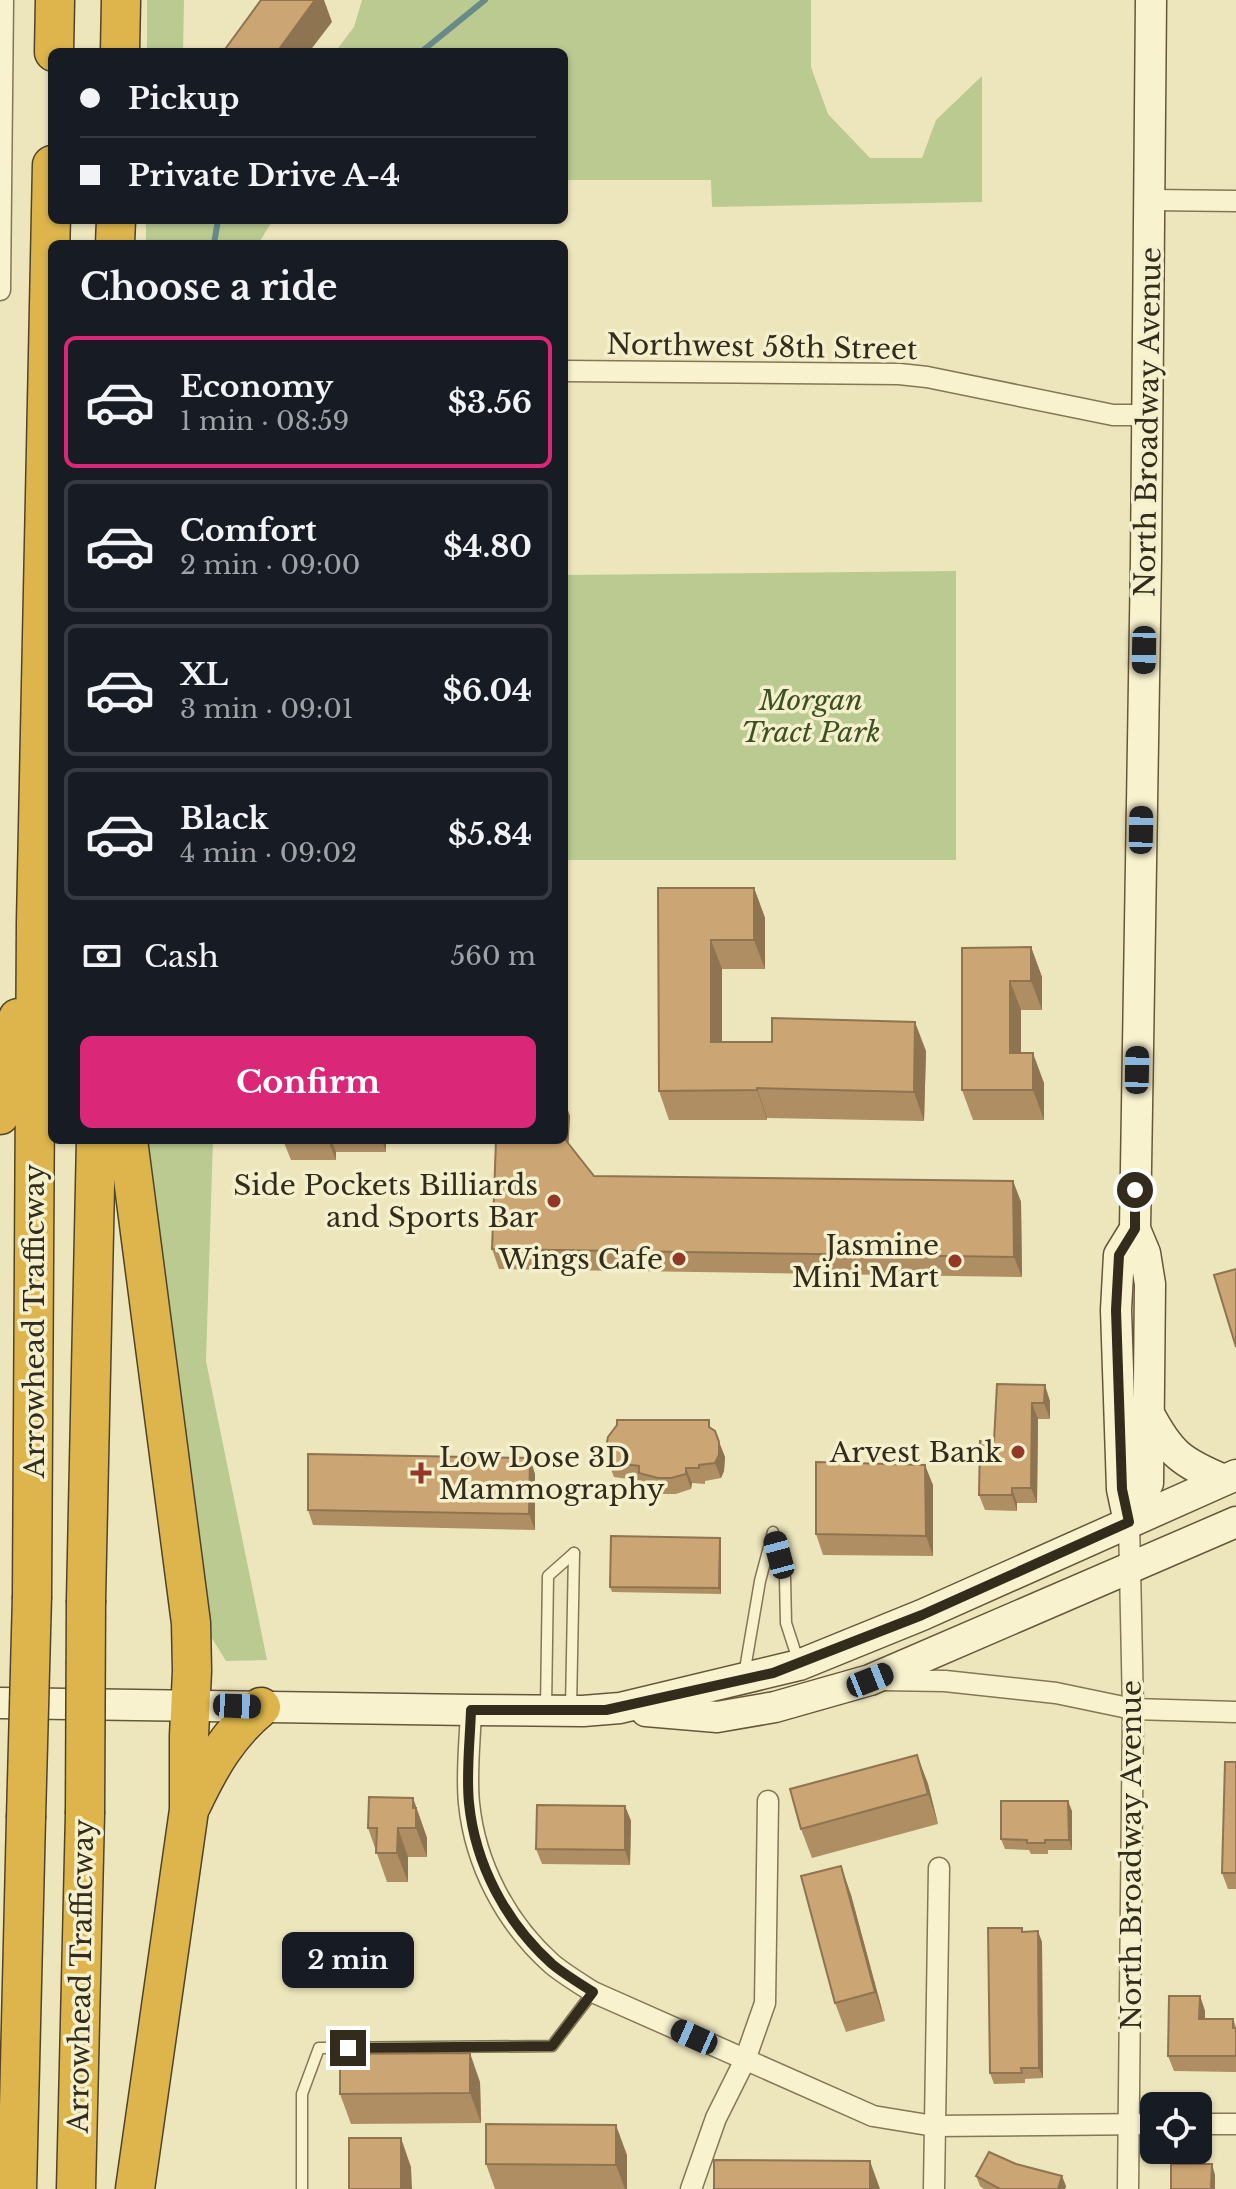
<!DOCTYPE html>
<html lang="en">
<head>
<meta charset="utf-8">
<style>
  body { margin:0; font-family:"Libre Baskerville",serif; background:#242831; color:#f1f3f6; height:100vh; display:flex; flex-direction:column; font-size:30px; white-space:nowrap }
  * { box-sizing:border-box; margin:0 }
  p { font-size:26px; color:#9ea1a6 }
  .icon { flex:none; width:44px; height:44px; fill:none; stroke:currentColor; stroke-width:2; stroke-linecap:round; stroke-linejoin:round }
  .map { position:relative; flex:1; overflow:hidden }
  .details { position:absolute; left:48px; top:240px; width:520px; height:904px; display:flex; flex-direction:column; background:#171b24; border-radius:12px; box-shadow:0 2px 6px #0004 }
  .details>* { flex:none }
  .top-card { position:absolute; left:48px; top:48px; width:520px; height:176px; border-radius:12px; box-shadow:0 2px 6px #0004; display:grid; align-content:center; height:176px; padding:0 32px; background:#171b24 }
  .buttons { position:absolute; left:1140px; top:2092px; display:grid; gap:16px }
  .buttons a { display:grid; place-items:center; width:72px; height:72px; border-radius:12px; background:#171b24; box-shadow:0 2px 6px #0004; font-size:40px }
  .end { position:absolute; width:36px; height:36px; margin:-18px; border:10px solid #332b1b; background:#fff; box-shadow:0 0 0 4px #fff }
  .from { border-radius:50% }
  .bubble { position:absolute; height:56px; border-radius:12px; background:#171b24; box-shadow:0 2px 6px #0004; font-size:26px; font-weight:800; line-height:56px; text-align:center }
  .car { position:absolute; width:24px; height:48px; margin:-24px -12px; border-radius:10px; box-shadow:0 0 6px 2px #0007; background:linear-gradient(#222 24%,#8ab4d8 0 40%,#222 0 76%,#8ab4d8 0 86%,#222 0) }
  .top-card b { display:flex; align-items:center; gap:28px; height:76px; font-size:30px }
  .top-card b+b { border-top:2px solid #363941 }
  .top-card i { width:20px; height:20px; background:#f1f3f6 }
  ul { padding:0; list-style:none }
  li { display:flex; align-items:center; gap:24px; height:132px; margin:0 16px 12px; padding:0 16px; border:4px solid #363941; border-radius:12px }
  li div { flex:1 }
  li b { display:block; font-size:30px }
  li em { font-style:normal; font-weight:800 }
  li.active { border-color:#db2777 }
  li>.icon { width:72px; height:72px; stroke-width:1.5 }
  h2 { padding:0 32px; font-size:36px; line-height:96px }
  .pay { display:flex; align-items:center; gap:20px; height:88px; padding:0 32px; font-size:30px }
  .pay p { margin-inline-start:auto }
  .primary-button { display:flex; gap:16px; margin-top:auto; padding:16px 32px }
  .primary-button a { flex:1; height:92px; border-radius:12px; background:#db2777; color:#fff; font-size:32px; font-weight:800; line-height:92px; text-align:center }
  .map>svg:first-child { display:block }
  .green { fill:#baca91 }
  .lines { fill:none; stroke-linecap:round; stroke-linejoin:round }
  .stream { stroke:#688b88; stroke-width:6 }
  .lane-casing { stroke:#847656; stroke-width:13 }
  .street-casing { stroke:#847656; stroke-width:23 }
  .secondary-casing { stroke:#66573a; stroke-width:33 }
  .highway-casing { stroke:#51432b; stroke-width:41 }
  .lane { stroke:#f8f2cf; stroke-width:10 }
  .street { stroke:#f8f2cf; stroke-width:20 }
  .secondary { stroke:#f8f2cf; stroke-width:30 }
  .highway { stroke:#ddb54c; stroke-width:38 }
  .highway-bridge-casing { stroke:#51432b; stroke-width:41; stroke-linecap:butt }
  .highway-bridge { stroke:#ddb54c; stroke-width:38 }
  .wall { fill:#af8e63 }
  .shaded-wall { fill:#8e7450 }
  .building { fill:#cba573; stroke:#8e7450; stroke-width:2 }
  .route { stroke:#332b1b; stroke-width:10 }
  .poi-dot { fill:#923827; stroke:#f4efcc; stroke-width:3 }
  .labels { text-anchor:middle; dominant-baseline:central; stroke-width:7; stroke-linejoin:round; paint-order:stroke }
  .street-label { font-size:28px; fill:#332b1b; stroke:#f4efcc }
  .park-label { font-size:28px; font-style:italic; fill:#3d5022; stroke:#f4efcc }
  .poi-label { font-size:28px; fill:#332b1b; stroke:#f4efcc; text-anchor:end }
</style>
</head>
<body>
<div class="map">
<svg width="1236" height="2189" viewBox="0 0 1236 2189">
  <rect width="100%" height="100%" fill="#ede6bd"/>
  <g class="green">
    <polygon points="147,0 184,0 183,52 147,52"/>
    <polygon points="362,0 811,0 811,67 828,114 870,158 922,158 936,120 982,76 982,202 712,207 711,180 564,180 564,52 335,52 354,27"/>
    <polygon points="146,220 273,220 258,244 146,244"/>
    <polygon points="956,571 956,860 564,860 564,575"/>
    <polygon points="143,1140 213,1140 206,1361 267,1660 226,1661 207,1630"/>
  </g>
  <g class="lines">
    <g class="stream">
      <polyline points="421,52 485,0"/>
      <polyline points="214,244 218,220"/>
    </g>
    <defs>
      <g id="lane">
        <polyline points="773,1534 785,1578 786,1623 799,1663"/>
        <polyline points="744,1675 760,1581 773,1532"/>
        <polyline points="546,1707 548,1576 574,1553"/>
        <polyline points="571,1708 574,1553"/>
        <polyline points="302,2189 302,2094 319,2048 552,2046 593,1992"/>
      </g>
      <g id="street">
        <polyline points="1151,200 1236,201"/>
        <polyline points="0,290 3,0"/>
        <polyline points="564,371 899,374 927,377 1113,415 1147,415"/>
        <polyline points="882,1680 945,1681 1056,1693 1133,1709 1236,1712"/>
        <path d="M 471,1710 C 470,1741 466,1773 469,1803 C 475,1864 506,1923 552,1964 C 564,1974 579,1983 593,1992 L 873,2116 L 934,2126 L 1154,2124"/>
        <polyline points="1198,2124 1236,2124"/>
        <polyline points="691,2189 716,2118 745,2060 765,2003 768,1801"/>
        <polyline points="934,2189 939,1868"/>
        <polyline points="1128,2189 1133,1709 1129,1522"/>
      </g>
      <g id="secondary">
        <path d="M 1148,1412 C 1170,1454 1181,1462 1224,1480"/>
        <polyline points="1129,1522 1148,1483 1150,1284 1145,1253 1135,1229 1146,560 1151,0"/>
        <polyline points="1129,1522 1122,1489 1116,1310 1119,1255 1135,1229"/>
        <polyline points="0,1703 471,1710 583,1711 620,1708 799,1665 922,1615 1236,1475"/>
        <polyline points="646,1711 717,1717 775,1707 870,1680 1236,1522"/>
      </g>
      <g id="highway">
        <polyline points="54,52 55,0"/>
        <polyline points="120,52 121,0"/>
        <polyline points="115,244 116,220"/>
        <polyline points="0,1115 18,1018"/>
        <polyline points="128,1140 191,1623 192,1671 189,1736 189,1810 135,2189"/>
        <polyline points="32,1596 36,921 52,165"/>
        <polyline points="86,1600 96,1140"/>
        <path d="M 192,1804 C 210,1766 228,1734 261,1707"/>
        <polyline points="17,2189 26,1818"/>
        <polyline points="76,2189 85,1814"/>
      </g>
    </defs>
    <use href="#lane" class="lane-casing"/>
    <use href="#street" class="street-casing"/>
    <use href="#secondary" class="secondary-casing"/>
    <use href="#highway" class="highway-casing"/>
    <use href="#lane" class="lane"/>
    <use href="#street" class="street"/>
    <use href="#secondary" class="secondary"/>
    <use href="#highway" class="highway"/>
    <defs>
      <g id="highway-bridge">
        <polyline points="85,1814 86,1600"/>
        <polyline points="26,1818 32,1596"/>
      </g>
    </defs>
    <use href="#highway-bridge" class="highway-bridge-casing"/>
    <use href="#highway-bridge" class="highway-bridge"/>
  </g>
  <g class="wall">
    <polygon points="658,888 754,888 765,918 765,969 722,969 722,1042 926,1051 924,1121 767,1118 767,1120 669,1120 659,1091"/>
    <polygon points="1031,947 1042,977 1042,1010 1021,1010 1021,1053 1044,1083 1044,1120 973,1120 962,1090 962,948"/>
    <polygon points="564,1100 570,1116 568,1143 594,1176 1013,1181 1021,1202 1022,1277 499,1269 492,1249 564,1140"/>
    <polygon points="283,1140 386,1140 386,1152 336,1152 336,1160 291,1160"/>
    <polygon points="997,1384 1050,1401 1050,1419 1038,1419 1037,1503 1017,1503 1017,1511 985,1510 979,1495 994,1441"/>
    <polygon points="713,1430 719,1442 725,1457 724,1471 721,1478 705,1481 705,1484 692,1483 691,1489 676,1494 663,1494 645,1489 642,1481 614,1477 608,1462"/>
    <polygon points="535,1474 535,1530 313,1525 308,1510"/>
    <polygon points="933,1485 933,1556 823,1555 816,1534"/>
    <polygon points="721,1543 721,1594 612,1592 610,1587"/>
    <polygon points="917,1755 928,1784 938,1824 812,1858 801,1829"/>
    <polygon points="1236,1762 1236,1889 1228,1889 1222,1873"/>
    <polygon points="413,1798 427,1838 427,1857 408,1857 408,1882 387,1882 368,1828"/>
    <polygon points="625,1806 631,1821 630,1865 542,1864 536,1849"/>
    <polygon points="1072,1811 1072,1850 1048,1850 1048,1854 1031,1854 1029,1850 1005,1849 1001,1839"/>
    <polygon points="841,1866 851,1895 885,2021 846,2032 835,2003"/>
    <polygon points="1022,1928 1023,1932 1042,1942 1043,2078 1025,2079 1025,2083 994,2084 990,2073"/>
    <polygon points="1200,1996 1205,2011 1205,2019 1233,2019 1236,2027 1236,2072 1174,2071 1168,2056"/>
    <polygon points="480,2082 481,2123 351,2124 340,2094"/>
    <polygon points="627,2155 627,2189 495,2189 486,2164"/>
    <polygon points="976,2176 1066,2186 1065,2189 984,2189 980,2186"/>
  </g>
  <g class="shaded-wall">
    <polygon points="315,0 324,0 332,22 309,52 277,52"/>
    <polygon points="754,888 765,918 765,969 754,940"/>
    <polygon points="711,940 722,969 722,1072 711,1042"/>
    <polygon points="1031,947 1042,977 1042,1010 1031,981"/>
    <polygon points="1010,981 1021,1010 1021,1083 1010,1053"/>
    <polygon points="915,1022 926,1051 924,1121 914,1092"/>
    <polygon points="1033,1053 1044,1083 1044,1120 1033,1090"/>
    <polygon points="757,1088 767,1118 767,1120 757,1090"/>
    <polygon points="564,1100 570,1116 568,1153 564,1140"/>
    <polygon points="328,1140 331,1140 336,1152 336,1160"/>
    <polygon points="382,1140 386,1140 386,1152"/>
    <polygon points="1013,1181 1021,1202 1022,1277 1014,1257"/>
    <polygon points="1045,1385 1050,1401 1050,1419 1044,1403"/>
    <polygon points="1032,1403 1038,1419 1037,1503 1031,1488"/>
    <polygon points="719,1442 725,1457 724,1471 721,1478 715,1463"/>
    <polygon points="530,1458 535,1474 535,1530 529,1514"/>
    <polygon points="925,1465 933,1485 933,1556 926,1536"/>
    <polygon points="686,1468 692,1483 691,1489 686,1474"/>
    <polygon points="1012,1488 1017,1503 1017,1511 1012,1495"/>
    <polygon points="720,1538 721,1543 721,1594 719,1588"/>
    <polygon points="917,1755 928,1784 938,1824 928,1794"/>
    <polygon points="413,1798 427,1838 427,1857 416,1828 413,1808"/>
    <polygon points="1068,1801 1072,1811 1072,1850 1069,1840"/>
    <polygon points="625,1806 631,1821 630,1865 625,1850"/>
    <polygon points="398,1828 408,1857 408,1882 397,1853"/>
    <polygon points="841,1866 851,1895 885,2021 875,1992"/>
    <polygon points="1038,1931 1042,1942 1043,2078 1039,2068"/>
    <polygon points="1200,1996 1205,2011 1205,2034 1199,2019"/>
    <polygon points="470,2053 480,2082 481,2123 470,2093"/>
    <polygon points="616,2125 627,2155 627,2189 625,2189 616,2165"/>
    <polygon points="401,2138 411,2167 412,2189 401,2189"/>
    <polygon points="870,2161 880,2189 870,2189"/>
    <polygon points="1212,2164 1215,2175 1215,2189 1211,2189"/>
    <polygon points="1062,2176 1066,2186 1065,2189 1058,2189"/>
  </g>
  <g class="building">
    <polygon points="261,0 315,0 277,52 223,52"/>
    <polygon points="658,888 754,888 754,940 711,940 711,1042 772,1042 772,1018 915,1022 914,1092 757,1088 757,1090 659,1091"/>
    <polygon points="1031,947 1031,981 1010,981 1010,1053 1033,1053 1033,1090 962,1090 962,948"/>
    <polygon points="564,1138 594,1176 1013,1181 1014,1257 492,1249 496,1140 564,1140"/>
    <polygon points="1236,1269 1236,1347 1214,1275"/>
    <polygon points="997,1384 1045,1385 1044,1403 1032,1403 1031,1488 1012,1488 1012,1495 979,1495 980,1441 994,1441"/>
    <polygon points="617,1420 709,1420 709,1427 715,1431 719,1442 719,1455 715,1463 699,1465 699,1468 686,1468 686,1474 671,1478 658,1478 639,1473 639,1466 608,1462 606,1447 608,1437 617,1425"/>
    <polygon points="308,1454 530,1458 529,1514 308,1510"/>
    <polygon points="816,1462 925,1465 926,1536 816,1534"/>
    <polygon points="611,1536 720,1538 719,1588 610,1587"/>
    <polygon points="917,1755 928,1794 801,1829 790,1789"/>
    <polygon points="1225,1762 1236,1762 1236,1873 1222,1873"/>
    <polygon points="369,1797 413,1798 413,1808 416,1808 416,1828 398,1828 397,1853 376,1853 377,1828 368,1828"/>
    <polygon points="1001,1801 1068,1801 1069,1840 1045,1840 1045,1843 1027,1843 1027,1840 1001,1839"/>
    <polygon points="537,1805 625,1806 625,1850 536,1849"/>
    <polygon points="841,1866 875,1992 835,2003 801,1876"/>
    <polygon points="988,1928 1022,1928 1022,1932 1038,1931 1039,2068 1021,2068 1022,2073 990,2073"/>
    <polygon points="1169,1996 1200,1996 1199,2019 1233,2019 1233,2028 1236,2028 1236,2056 1168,2056"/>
    <polygon points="470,2053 470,2093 340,2094 340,2054"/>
    <polygon points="486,2124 616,2125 616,2165 486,2164"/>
    <rect x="349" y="2138" width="52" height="51"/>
    <polygon points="989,2152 1016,2164 1062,2176 1058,2189 1000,2189 976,2176"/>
    <polygon points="714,2160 870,2161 870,2189 714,2189"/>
    <polygon points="1171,2164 1212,2164 1211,2189 1171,2189"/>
  </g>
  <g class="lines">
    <path class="route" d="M 348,2048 L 552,2046 L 593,1992 C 579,1983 564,1974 552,1964 C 506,1923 475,1864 469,1803 C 466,1773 470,1741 471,1710 L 606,1710 L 773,1673 L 922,1615 L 1129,1522 L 1122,1489 L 1116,1310 L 1119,1255 L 1135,1229 L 1135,1190"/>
  </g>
  <g class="poi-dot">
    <circle cx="554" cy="1201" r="8"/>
    <circle cx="679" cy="1259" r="8"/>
    <circle cx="955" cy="1261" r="8"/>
    <circle cx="1018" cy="1452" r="8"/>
    <path d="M417 1461h8v8h8v8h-8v8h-8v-8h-8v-8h8z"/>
  </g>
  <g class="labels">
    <g class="street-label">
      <text transform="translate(762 347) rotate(1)">Northwest 58th Street</text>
      <text transform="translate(1148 422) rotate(-89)">North Broadway Avenue</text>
      <text transform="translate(34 1321) rotate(-90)">Arrowhead Trafficway</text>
      <text transform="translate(1131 1855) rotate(-90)">North Broadway Avenue</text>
      <text transform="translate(81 1976) rotate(-89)">Arrowhead Trafficway</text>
    </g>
    <g class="park-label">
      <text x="811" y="700">Morgan<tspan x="811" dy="32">Tract Park</tspan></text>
    </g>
    <g class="poi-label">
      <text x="538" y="1185">Side Pockets Billiards<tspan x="538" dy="32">and Sports Bar</tspan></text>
      <text x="939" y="1245">Jasmine<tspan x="939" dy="32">Mini Mart</tspan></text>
      <text x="663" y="1259">Wings Cafe</text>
      <text x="1002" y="1452">Arvest Bank</text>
      <text x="439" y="1457" text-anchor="start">Low Dose 3D<tspan x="439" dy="32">Mammography</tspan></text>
    </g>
  </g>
</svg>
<div class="buttons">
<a><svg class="icon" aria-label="locate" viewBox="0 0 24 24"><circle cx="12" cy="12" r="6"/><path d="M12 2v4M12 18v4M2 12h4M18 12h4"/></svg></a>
</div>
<i class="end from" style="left:1135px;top:1190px"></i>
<i class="end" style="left:348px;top:2048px"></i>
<div class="bubble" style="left:282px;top:1932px;width:132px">2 min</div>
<i class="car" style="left:1144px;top:650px;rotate:181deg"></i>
<i class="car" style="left:1141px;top:830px;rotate:1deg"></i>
<i class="car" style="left:1137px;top:1070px;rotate:1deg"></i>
<i class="car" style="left:779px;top:1555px;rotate:345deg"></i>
<i class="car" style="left:870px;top:1680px;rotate:68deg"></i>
<i class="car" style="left:237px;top:1706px;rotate:92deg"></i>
<i class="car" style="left:694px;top:2037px;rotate:294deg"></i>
<div class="top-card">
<b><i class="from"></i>Pickup</b>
<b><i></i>Private Drive A-4</b>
</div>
<section class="details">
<h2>Choose a ride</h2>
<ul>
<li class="active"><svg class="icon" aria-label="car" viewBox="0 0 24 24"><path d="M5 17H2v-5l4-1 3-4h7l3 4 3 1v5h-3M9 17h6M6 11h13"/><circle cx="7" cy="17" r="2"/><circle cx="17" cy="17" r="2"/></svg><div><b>Economy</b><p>1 min · 08:59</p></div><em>$3.56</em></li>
<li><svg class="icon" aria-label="car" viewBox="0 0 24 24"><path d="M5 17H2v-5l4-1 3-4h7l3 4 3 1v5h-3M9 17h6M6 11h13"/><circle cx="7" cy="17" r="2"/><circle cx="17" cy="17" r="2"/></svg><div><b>Comfort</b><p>2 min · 09:00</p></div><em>$4.80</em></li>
<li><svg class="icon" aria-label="car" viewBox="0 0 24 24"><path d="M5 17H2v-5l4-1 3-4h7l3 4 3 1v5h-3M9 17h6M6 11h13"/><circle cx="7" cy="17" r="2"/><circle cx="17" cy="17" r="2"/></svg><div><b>XL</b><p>3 min · 09:01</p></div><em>$6.04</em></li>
<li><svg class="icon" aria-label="car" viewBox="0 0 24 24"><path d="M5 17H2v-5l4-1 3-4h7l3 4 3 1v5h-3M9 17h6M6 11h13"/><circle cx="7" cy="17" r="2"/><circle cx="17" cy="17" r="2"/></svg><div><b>Black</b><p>4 min · 09:02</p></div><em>$5.84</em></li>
</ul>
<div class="pay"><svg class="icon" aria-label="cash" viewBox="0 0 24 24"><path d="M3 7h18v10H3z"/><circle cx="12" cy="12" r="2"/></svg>Cash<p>560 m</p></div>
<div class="primary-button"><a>Confirm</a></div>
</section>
</div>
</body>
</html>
